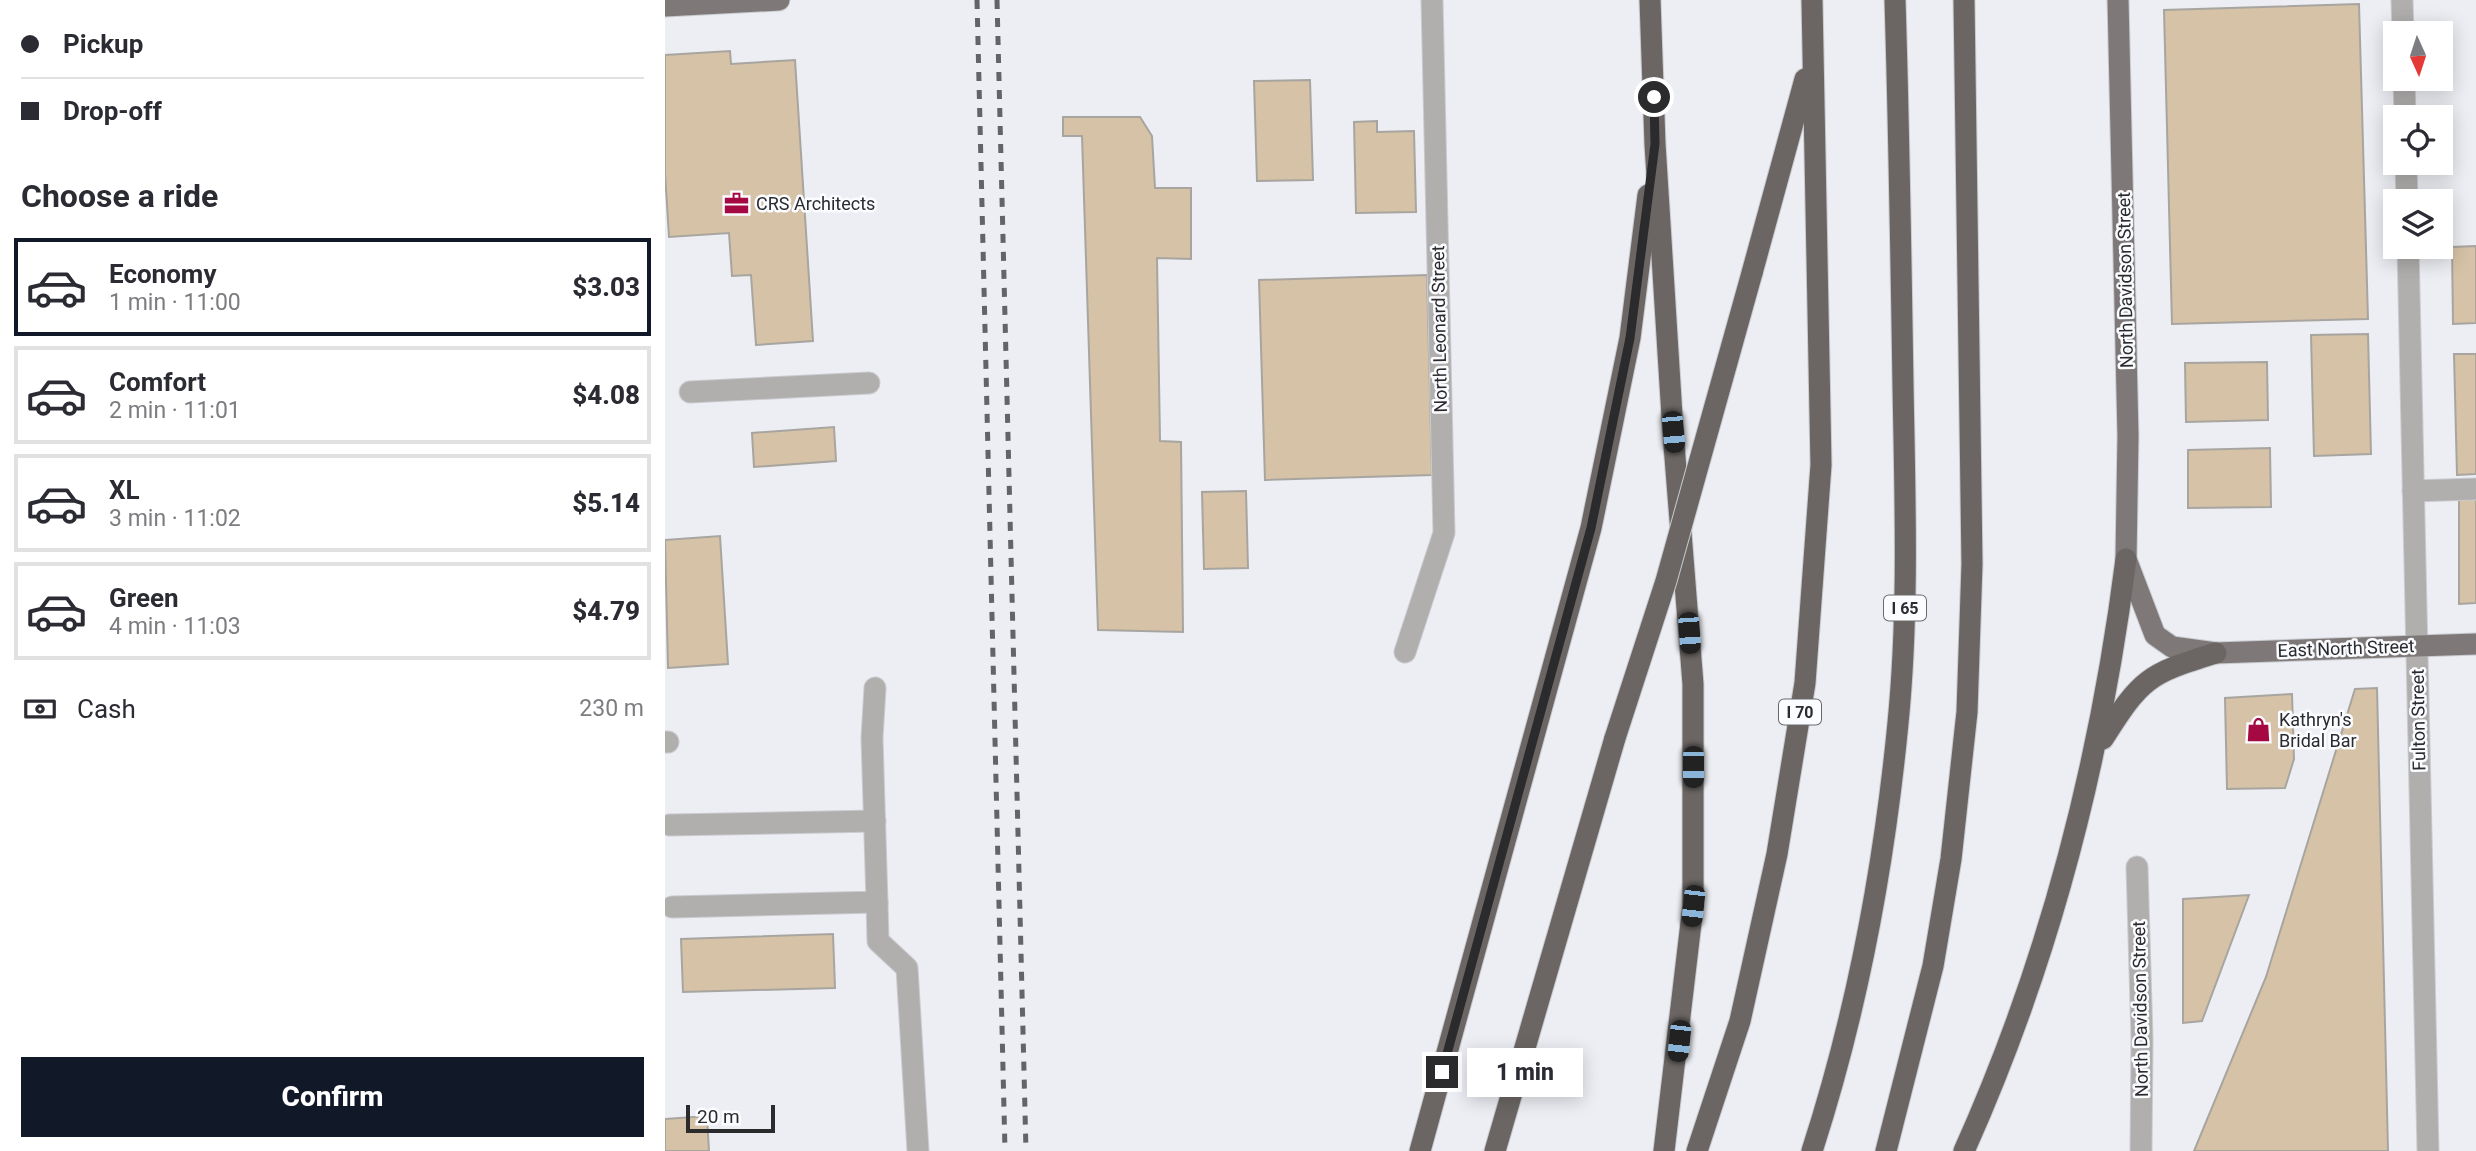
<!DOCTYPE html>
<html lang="en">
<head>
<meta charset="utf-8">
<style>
  body { margin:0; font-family:Roboto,sans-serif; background:#f2f2f3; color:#2b2b33; height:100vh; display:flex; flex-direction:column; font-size:26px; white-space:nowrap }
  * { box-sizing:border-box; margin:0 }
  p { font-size:23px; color:#7c7c81 }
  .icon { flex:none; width:38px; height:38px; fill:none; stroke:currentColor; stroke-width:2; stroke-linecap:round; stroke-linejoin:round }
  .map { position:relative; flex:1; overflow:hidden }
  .side { display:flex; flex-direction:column; background:#fff; width:665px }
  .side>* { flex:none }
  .banner { display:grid; align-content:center; height:154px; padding:0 21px; background:#fff }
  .needle { width:46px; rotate:177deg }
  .tools { position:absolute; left:1718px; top:21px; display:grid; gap:14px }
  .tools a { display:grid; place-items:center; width:70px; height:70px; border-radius:0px; background:#fff; box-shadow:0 4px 18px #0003; font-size:35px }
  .scale { position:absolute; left:21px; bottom:18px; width:89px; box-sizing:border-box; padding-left:7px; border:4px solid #2b2b2d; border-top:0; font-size:19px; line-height:24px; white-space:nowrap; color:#2b2b2d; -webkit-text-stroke:5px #fbfcff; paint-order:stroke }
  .end { position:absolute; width:32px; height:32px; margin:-16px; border:9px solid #2b2b2d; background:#fff; box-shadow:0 0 0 4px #fff }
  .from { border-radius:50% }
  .bubble { position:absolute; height:49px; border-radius:0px; background:#fff; box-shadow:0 4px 18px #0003; font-size:23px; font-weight:800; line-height:49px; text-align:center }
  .car { position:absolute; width:21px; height:42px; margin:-21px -10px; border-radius:9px; box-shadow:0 0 5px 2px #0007; background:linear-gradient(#222 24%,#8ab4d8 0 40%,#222 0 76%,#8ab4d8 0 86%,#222 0) }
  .banner b { display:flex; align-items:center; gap:24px; height:66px; font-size:26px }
  .banner b+b { border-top:2px solid #e1e1e2 }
  .banner i { width:18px; height:18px; background:#2b2b33 }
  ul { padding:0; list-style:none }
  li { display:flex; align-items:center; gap:21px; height:98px; margin:0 14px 10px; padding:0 7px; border:4px solid #e1e1e2; border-radius:0px }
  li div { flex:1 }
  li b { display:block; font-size:26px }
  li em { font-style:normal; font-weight:800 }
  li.on { border-color:#111827 }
  li>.icon { width:63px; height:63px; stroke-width:1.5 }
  h2 { padding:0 21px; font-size:32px; line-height:84px }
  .pay { display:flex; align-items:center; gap:18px; height:77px; padding:0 21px; font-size:26px }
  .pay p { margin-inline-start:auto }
  .primary-button { display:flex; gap:14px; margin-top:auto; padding:14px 21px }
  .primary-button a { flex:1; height:80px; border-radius:0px; background:#111827; color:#fff; font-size:28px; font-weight:800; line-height:80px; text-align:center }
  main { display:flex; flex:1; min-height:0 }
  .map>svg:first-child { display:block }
  .building { fill:#d6c2a6; stroke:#a8a5a0; stroke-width:2 }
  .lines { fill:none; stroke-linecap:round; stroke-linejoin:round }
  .minor-casing { stroke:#c9cbcf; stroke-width:23 }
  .major-casing { stroke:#c9cbcf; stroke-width:23 }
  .highway-casing { stroke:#c9cbcf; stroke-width:23 }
  .minor { stroke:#b1aeae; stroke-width:21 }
  .major { stroke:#7e7978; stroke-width:21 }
  .highway { stroke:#6b6664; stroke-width:21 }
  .rail { stroke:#636467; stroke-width:5; stroke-dasharray:9 9; stroke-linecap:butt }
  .highway-bridge-casing { stroke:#c9cbcf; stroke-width:23; stroke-linecap:butt }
  .highway-bridge { stroke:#6b6664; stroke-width:21 }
  .route { stroke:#2b2b2d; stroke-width:9 }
  .labels { text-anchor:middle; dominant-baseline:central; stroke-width:5; stroke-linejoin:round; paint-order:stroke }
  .shield { fill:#fbfcff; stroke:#696a6c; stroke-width:2 }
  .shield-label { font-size:16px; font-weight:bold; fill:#2b2b2d }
  .poi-label { font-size:18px; fill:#2b2b2d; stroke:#fbfcff; text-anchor:start }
  .street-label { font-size:18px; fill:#2b2b2d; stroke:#fbfcff }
</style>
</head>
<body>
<main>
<section class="side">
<div class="banner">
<b><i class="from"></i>Pickup</b>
<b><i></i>Drop-off</b>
</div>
<h2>Choose a ride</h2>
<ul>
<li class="on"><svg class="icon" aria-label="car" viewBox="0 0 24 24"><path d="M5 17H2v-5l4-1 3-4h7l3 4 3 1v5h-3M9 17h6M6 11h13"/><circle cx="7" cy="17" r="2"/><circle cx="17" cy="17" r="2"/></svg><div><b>Economy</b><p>1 min · 11:00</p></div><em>$3.03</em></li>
<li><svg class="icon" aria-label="car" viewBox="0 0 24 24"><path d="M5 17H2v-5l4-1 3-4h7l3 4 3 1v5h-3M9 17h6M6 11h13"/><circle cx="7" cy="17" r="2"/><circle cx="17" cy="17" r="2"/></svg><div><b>Comfort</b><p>2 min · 11:01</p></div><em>$4.08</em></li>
<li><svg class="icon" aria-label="car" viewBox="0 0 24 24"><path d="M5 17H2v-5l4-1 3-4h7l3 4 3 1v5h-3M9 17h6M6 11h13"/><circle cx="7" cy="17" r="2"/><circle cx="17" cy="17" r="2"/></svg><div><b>XL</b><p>3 min · 11:02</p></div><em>$5.14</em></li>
<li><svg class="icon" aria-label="car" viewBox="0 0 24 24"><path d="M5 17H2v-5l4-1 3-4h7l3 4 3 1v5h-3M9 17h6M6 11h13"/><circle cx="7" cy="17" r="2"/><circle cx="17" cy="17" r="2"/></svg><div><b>Green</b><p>4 min · 11:03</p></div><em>$4.79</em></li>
</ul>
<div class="pay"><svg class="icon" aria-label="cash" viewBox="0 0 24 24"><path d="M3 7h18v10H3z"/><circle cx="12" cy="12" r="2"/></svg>Cash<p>230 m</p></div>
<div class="primary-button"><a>Confirm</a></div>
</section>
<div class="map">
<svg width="1811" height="1151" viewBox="0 0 1811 1151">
  <rect width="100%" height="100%" fill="#eceef3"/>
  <g class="building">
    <polygon points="1694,4 1703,319 1507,324 1499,10"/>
    <polygon points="65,51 66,64 130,60 148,341 91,345 86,275 67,276 64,233 4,237 0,173 0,55"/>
    <polygon points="645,80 648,180 592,181 589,81"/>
    <polygon points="398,117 475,117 487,136 490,188 526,188 526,259 492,258 495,441 516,442 518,632 433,630 417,136 398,136"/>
    <polygon points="712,121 712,132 749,131 751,212 691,213 689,122"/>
    <polygon points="1811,246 1811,323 1788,324 1787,247"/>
    <polygon points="762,275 767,475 600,480 594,280"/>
    <polygon points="1703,334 1706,454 1649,456 1646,335"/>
    <polygon points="1789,354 1811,354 1811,474 1792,475"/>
    <polygon points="1602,362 1603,420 1521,422 1520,363"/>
    <polygon points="169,427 171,461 89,467 87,433"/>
    <polygon points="1605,448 1606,507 1523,508 1523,450"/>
    <polygon points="581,491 583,568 539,569 537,492"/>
    <polygon points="1811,495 1811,603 1794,604 1794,496"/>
    <polygon points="55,536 63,664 3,668 0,540"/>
    <polygon points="1712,688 1723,1151 1529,1151 1601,977 1690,689"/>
    <polygon points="1627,694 1629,759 1620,788 1562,789 1560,698"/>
    <polygon points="1584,895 1537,1021 1518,1023 1518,899"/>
    <polygon points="168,934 170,988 18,992 16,939"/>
    <polygon points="42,1116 44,1151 0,1151 0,1119"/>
  </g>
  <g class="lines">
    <defs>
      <g id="minor">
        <polyline points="1737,0 1738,33"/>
        <polyline points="1739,79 1740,117"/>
        <polyline points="1741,163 1742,201"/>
        <polyline points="1743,247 1763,1151"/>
        <polyline points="25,392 204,383"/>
        <polyline points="1748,491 1811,489"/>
        <polyline points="740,652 779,533 767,0"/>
        <polyline points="0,742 3,742"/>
        <polyline points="5,825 210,821"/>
        <polyline points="1472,867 1477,1039 1476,1151"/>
        <polyline points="212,902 213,941 242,968 253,1151"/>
        <polyline points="7,907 212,902 207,738 210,688"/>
      </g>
      <g id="major">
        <polyline points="1453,0 1463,436 1461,559 1490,635 1507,647 1551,653 1811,644"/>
        <polyline points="0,6 114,0"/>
      </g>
      <g id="highway">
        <polyline points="985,0 990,144 1008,432 1028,684 1028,906 999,1151"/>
        <polyline points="1087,273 1140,79"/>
        <path d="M 1438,739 C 1476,679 1482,674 1551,653"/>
        <polyline points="755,1151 926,528 965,338 983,195"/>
        <polyline points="830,1151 950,738"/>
        <polyline points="1032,1151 1075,1021 1112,854 1140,683 1156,465 1147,0"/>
        <path d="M 1147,1151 C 1192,1012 1219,868 1233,723 C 1244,611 1240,498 1238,385 C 1236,257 1234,128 1230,0"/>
        <polyline points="1221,1151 1268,966 1286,859 1302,712 1307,564 1299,0"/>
        <path d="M 1299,1151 C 1384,962 1435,765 1461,559"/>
      </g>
    </defs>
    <use href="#minor" class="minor-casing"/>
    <use href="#major" class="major-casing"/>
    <use href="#highway" class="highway-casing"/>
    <use href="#minor" class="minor"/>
    <use href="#major" class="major"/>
    <use href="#highway" class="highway"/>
    <g class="rail">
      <polyline points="312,0 340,1151"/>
      <polyline points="332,0 361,1151"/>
    </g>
    <defs>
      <polyline id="highway-bridge" points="950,738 1001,581 1087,273"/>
    </defs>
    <use href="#highway-bridge" class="highway-bridge-casing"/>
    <use href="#highway-bridge" class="highway-bridge"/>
  </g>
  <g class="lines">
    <polyline class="route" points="777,1072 926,528 965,338 990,144 989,97"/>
  </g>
  <defs>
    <symbol id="office-bare" viewBox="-9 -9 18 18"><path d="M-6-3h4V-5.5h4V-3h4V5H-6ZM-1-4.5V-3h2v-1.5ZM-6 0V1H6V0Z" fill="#a40a41" stroke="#fbfcff" stroke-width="2.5" paint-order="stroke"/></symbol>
    <symbol id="shop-bare" viewBox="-9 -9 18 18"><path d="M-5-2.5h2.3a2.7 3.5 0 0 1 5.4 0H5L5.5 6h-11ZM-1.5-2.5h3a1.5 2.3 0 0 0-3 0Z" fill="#a40a41" stroke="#fbfcff" stroke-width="2.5" paint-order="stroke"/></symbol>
  </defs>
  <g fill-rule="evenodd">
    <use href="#office-bare" x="54" y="186" width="35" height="35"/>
    <use href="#shop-bare" x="1576" y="712" width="35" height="35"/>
  </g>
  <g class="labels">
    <g class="shield">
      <rect x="1219" y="595.5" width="42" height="25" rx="5"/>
      <rect x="1114" y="699.5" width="42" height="25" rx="5"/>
    </g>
    <g class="shield-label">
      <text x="1240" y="608">I 65</text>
      <text x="1135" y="712">I 70</text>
    </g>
    <g class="poi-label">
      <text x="91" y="203">CRS Architects</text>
      <text x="1614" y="719">Kathryn's<tspan x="1614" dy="21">Bridal Bar</tspan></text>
    </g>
    <g class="street-label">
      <text transform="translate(1460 280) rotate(-91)">North Davidson Street</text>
      <text transform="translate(774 329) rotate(-91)">North Leonard Street</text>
      <text transform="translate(1681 648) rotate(-2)">East North Street</text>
      <text transform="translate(1753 720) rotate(-91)">Fulton Street</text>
      <text transform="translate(1475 1009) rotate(-91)">North Davidson Street</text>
    </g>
  </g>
</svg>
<div class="tools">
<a><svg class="needle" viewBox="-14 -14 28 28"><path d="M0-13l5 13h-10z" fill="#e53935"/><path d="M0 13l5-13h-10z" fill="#7c7c81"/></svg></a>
<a><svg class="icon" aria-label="locate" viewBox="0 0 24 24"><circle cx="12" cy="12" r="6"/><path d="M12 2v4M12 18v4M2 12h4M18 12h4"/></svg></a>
<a><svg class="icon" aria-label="layers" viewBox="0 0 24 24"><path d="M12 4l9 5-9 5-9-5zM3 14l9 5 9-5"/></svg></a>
</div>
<div class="scale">20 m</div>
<i class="end from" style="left:989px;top:97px"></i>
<i class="end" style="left:777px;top:1072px"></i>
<div class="bubble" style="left:802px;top:1048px;width:116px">1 min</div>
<i class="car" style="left:1008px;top:432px;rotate:175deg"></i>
<i class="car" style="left:1024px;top:633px;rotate:176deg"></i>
<i class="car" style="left:1028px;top:767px;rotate:180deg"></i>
<i class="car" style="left:1028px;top:906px;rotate:186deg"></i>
<i class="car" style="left:1014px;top:1041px;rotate:186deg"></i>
</div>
</main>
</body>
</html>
